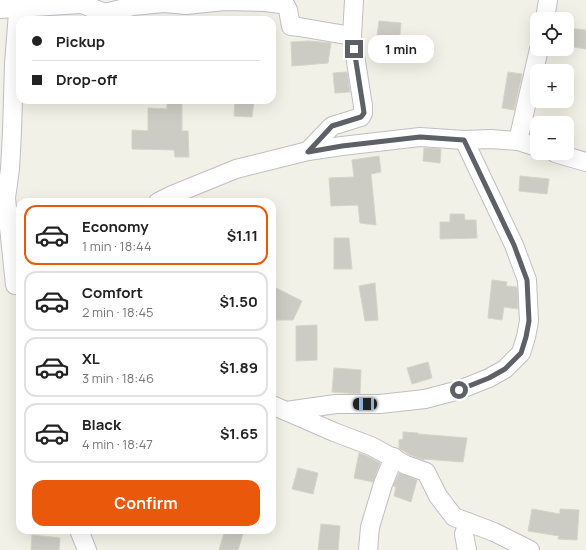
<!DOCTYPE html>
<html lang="en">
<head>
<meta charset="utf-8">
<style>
  body { margin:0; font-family:Manrope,sans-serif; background:#f2f2f2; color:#222; height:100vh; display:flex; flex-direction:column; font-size:15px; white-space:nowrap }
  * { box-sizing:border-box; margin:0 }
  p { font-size:13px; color:#767676 }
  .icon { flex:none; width:22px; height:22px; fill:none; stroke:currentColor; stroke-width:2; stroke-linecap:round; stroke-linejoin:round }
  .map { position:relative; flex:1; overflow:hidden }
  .side { position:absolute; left:16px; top:198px; width:260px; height:336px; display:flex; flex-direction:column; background:#fff; border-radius:12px; box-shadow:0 4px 16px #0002 }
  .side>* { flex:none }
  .top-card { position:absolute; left:16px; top:16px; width:260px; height:88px; border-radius:12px; box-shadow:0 4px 16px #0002; display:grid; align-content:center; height:88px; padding:0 16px; background:#fff }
  .fabs { position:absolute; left:530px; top:12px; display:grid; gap:8px }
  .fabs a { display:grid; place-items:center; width:44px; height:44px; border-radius:8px; background:#fff; box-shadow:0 4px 16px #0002; font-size:20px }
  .end { position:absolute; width:18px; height:18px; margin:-9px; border:5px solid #5e6068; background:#fff; box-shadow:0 0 0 2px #fff }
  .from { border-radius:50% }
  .bubble { position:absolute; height:28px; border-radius:12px; background:#fff; box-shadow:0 4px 16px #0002; font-size:13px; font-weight:700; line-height:28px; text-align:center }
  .car { position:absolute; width:12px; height:24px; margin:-12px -6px; border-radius:5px; box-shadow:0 0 3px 1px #0007; background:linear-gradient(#222 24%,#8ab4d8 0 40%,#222 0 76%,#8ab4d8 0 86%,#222 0) }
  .top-card b { display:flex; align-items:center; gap:14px; height:38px; font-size:15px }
  .top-card b+b { border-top:1px solid #e0e0e0 }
  .top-card i { width:10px; height:10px; background:#222 }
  ul { padding:7px 0 0; list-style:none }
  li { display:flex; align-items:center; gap:12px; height:60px; margin:0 8px 6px; padding:0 8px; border:2px solid #e0e0e0; border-radius:12px }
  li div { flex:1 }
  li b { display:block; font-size:15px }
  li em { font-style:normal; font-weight:700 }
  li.current { border-color:#ea580c }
  li>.icon { width:36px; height:36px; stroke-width:1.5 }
  .cta { display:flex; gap:8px; margin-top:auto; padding:8px 16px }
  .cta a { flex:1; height:46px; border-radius:12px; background:#ea580c; color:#fff; font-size:16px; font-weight:700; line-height:46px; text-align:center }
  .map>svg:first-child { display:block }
  .building { fill:#cccbc4; stroke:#d6d4c5 }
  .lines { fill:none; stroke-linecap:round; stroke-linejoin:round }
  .minor-casing { stroke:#bebfc6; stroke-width:20 }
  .minor { stroke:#fff; stroke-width:18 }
  .route { stroke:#5e6068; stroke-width:5 }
</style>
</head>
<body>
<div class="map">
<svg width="586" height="550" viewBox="0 0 586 550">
  <rect width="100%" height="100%" fill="#f1f1e7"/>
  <g class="building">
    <polygon points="379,21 401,23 398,55 375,52"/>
    <polygon points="567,28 586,30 586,49 567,46"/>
    <polygon points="309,41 331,43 328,63 292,66 291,42"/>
    <polygon points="347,72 350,92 335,93 333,73"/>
    <polygon points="508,72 522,74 514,110 502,108"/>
    <polygon points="167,100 182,100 182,131 188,131 189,157 175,157 174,150 132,149 132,130 148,131 148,108 167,109"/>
    <polygon points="235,100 254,100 252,117 234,116"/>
    <polygon points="424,148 441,149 440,163 423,161"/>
    <polygon points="379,156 381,172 371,174 376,225 360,223 358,205 331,206 329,178 354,177 352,160"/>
    <polygon points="520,176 549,179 547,194 519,191"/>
    <polygon points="450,214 464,214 465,220 476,220 477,238 440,239 440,222 450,222"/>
    <polygon points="334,238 349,238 352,269 334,269"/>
    <polygon points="492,280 507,282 506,286 517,287 518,309 504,307 502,320 488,318"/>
    <polygon points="375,283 378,320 365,321 359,286"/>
    <polygon points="272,286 302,301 293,320 273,320"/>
    <polygon points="317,325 317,360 296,361 296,326"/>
    <polygon points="428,362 432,378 412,384 407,368"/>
    <polygon points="334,368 361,370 360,394 332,392"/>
    <polygon points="403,432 418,433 418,434 467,438 463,462 424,459 424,460 410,455 399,448 399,440 403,439"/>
    <polygon points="359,453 367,456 380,463 373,482 354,478"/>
    <polygon points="298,468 318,473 313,494 292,489"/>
    <polygon points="399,473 417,480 411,502 394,496 396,487 393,486"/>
    <polygon points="532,509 560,514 560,509 579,510 577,540 558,539 559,536 528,531"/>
    <polygon points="321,524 340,526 338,550 318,550"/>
    <polygon points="225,530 244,530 238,550 219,550"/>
    <polygon points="32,535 60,538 59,550 31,550"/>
  </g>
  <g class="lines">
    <defs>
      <g id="minor">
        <polyline points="19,0 14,64 12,132 10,169 6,198 15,285 20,283"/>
        <polyline points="0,9 82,4 105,13 133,6 164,3 186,5 225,1 265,2 281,4 286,6 288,10 291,26 299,27 352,36"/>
        <polyline points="545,19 548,0"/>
        <polyline points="518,141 539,49"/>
        <polyline points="308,151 332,126 361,117 363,113 363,106 352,36 354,0"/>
        <polyline points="555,153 586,162"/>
        <polyline points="158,202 172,195 236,169 308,151 342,146 420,137 464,140 491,139 518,141 537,147"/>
        <polyline points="272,405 334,432 371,446 406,465 426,472 438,496 454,517 494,532 530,550"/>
        <polyline points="286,411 336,404 380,404 425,399 459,390 489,378 505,369 521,353 526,337 529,321 527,280 514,245 464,140"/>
        <polyline points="79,530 87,550"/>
        <polyline points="368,550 370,527 383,484 394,457"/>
        <polyline points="467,550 464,534 468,522"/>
      </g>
    </defs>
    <use href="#minor" class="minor-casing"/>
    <use href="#minor" class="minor"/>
  </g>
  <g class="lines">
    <polyline class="route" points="354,49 363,106 364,113 361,117 332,126 308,152 342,146 420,137 464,140 514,245 527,280 529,321 526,337 521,353 505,369 489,378 459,390"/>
  </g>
</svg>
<div class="fabs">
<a><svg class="icon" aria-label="locate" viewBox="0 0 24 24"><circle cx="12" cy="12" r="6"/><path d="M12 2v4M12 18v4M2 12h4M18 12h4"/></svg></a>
<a>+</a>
<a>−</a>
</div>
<i class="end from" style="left:459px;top:390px"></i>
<i class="end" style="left:354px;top:49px"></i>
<div class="bubble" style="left:368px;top:35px;width:66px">1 min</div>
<i class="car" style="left:365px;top:404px;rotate:270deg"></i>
<div class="top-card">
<b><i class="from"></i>Pickup</b>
<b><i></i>Drop-off</b>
</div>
<section class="side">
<ul>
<li class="current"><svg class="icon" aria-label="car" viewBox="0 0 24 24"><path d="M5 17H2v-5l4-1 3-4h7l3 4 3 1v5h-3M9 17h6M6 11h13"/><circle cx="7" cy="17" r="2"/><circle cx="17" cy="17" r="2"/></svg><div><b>Economy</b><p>1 min · 18:44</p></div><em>$1.11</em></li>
<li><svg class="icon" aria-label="car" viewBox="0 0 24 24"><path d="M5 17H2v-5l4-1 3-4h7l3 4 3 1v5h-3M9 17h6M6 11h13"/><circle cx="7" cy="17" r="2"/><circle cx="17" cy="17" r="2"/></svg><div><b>Comfort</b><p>2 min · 18:45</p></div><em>$1.50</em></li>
<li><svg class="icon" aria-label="car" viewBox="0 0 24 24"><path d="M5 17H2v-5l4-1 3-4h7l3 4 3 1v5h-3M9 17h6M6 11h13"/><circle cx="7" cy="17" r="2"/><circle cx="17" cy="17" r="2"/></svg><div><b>XL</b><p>3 min · 18:46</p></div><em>$1.89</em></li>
<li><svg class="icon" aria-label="car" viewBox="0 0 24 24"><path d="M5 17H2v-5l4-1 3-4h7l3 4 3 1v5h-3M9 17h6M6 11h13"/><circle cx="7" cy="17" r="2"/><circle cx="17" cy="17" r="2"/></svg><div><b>Black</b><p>4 min · 18:47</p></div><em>$1.65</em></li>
</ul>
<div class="cta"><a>Confirm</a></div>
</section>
</div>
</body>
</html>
